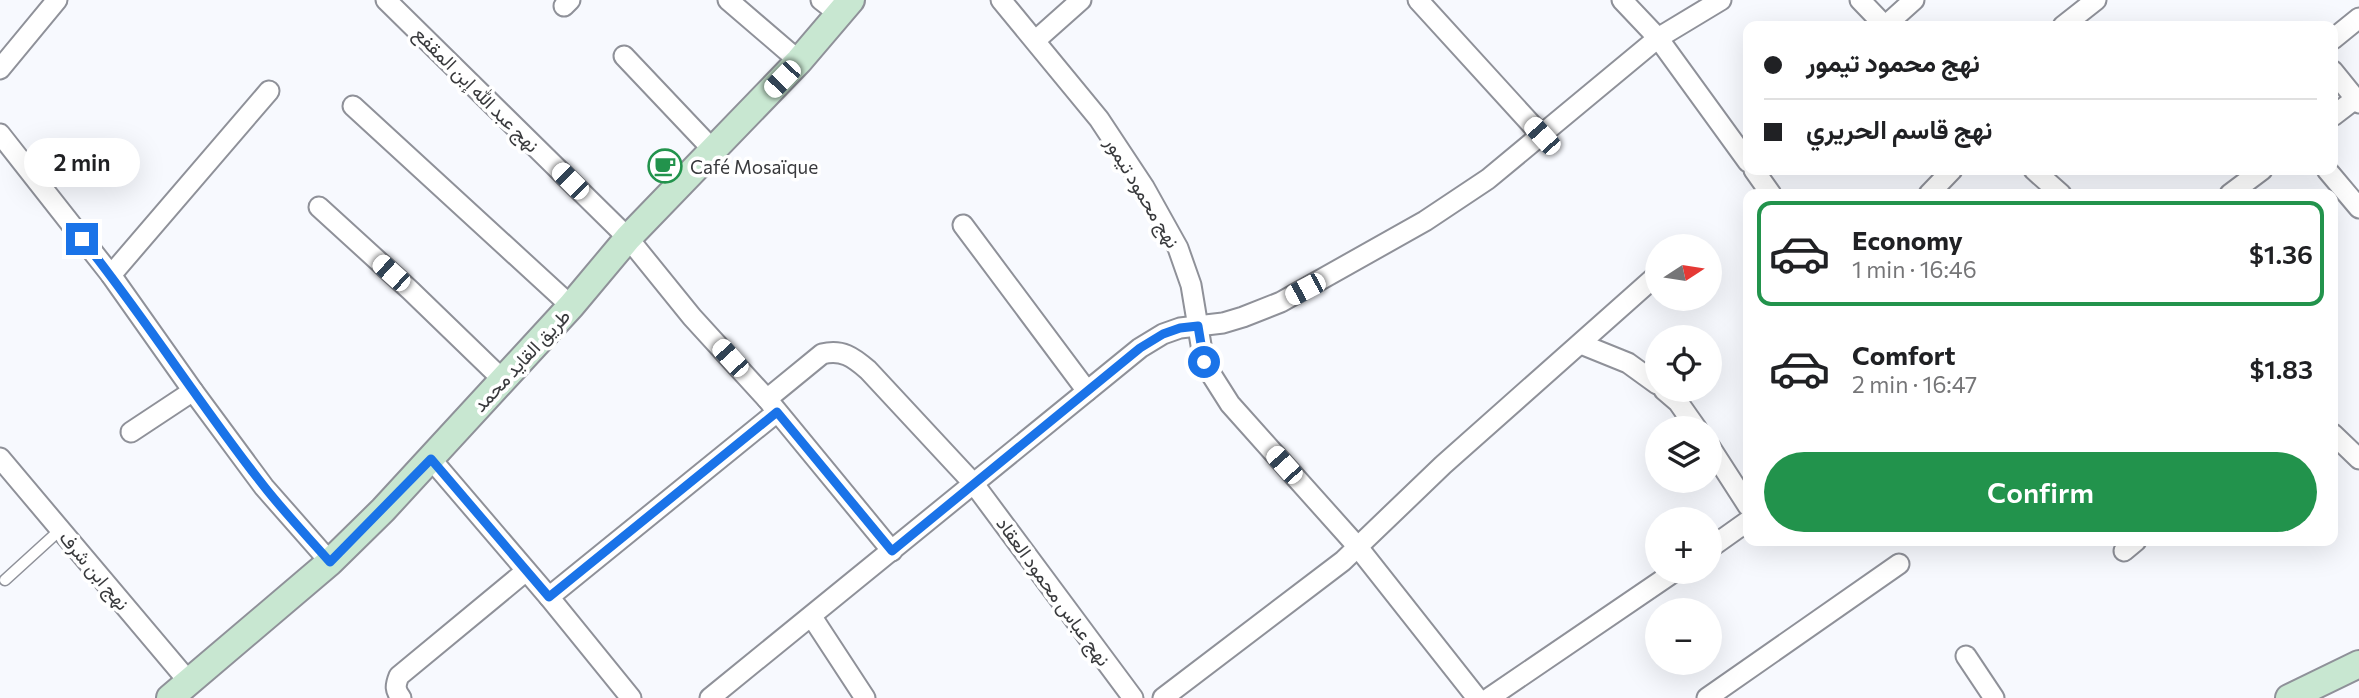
<!DOCTYPE html>
<html lang="en">
<head>
<meta charset="utf-8">
<style>
  body { margin:0; font-family:Commissioner,Vazirmatn,sans-serif; background:#f2f2f2; color:#202124; height:100vh; display:flex; flex-direction:column; font-size:26px; white-space:nowrap }
  * { box-sizing:border-box; margin:0 }
  p { font-size:23px; color:#757577 }
  .icon { flex:none; width:38px; height:38px; fill:none; stroke:currentColor; stroke-width:2; stroke-linecap:round; stroke-linejoin:round }
  .map { position:relative; flex:1; overflow:hidden }
  .drawer { position:absolute; left:1743px; top:189px; width:595px; height:357px; display:flex; flex-direction:column; background:#fff; border-radius:14px; box-shadow:0 7px 28px #0002 }
  .drawer>* { flex:none }
  .hud { position:absolute; left:1743px; top:21px; width:595px; height:154px; border-radius:14px; box-shadow:0 7px 28px #0002; display:grid; align-content:center; height:154px; padding:0 21px; background:#fff }
  .needle { width:46px; rotate:78deg }
  .controls { position:absolute; left:1645px; top:234px; display:grid; gap:14px }
  .controls a { display:grid; place-items:center; width:77px; height:77px; border-radius:50%; background:#fff; box-shadow:0 7px 28px #0002; font-size:35px }
  .end { position:absolute; width:32px; height:32px; margin:-16px; border:9px solid #1a73e8; background:#fff; box-shadow:0 0 0 4px #fff }
  .from { border-radius:50% }
  .bubble { position:absolute; height:49px; border-radius:24px; background:#fff; box-shadow:0 7px 28px #0002; font-size:23px; font-weight:600; line-height:49px; text-align:center }
  .car { position:absolute; width:21px; height:42px; margin:-21px -10px; border-radius:9px; box-shadow:0 0 5px 2px #0007; background:linear-gradient(#fff 24%,#345 0 40%,#fff 0 76%,#345 0 86%,#fff 0) }
  .hud b { display:flex; align-items:center; gap:24px; height:66px; font-size:26px }
  .hud b+b { border-top:2px solid #e0e0e0 }
  .hud i { width:18px; height:18px; background:#202124 }
  ul { padding:12px 0 0; list-style:none }
  li { display:flex; align-items:center; gap:21px; height:105px; margin:0 14px 10px; padding:0 7px; border:4px solid transparent; border-radius:14px }
  li div { flex:1 }
  li b { display:block; font-size:26px }
  li em { font-style:normal; font-weight:600 }
  li.on { border-color:#22934c }
  li>.icon { width:63px; height:63px; stroke-width:1.5 }
  .action { display:flex; gap:14px; margin-top:auto; padding:14px 21px }
  .action a { flex:1; height:80px; border-radius:42px; background:#22934c; color:#fff; font-size:28px; font-weight:600; line-height:80px; text-align:center }
  .map>svg:first-child { display:block }
  .lines { fill:none; stroke-linecap:round; stroke-linejoin:round }
  .lane-casing { stroke:#8f9199; stroke-width:13 }
  .street-casing { stroke:#8f9199; stroke-width:23 }
  .secondary-casing { stroke:#8f9199; stroke-width:30 }
  .lane { stroke:#fff; stroke-width:10 }
  .street { stroke:#fff; stroke-width:19 }
  .secondary { stroke:#c8e7d1; stroke-width:26 }
  .route { stroke:#1a73e8; stroke-width:9 }
  .labels { text-anchor:middle; dominant-baseline:central; stroke-width:7; stroke-linejoin:round; paint-order:stroke }
  .street-label { font-size:19px; fill:#393a3d; stroke:#fff }
  .poi-label { font-size:19px; fill:#393a3d; stroke:#fff; text-anchor:start }
</style>
</head>
<body>
<div class="map">
<svg width="2359" height="698" viewBox="0 0 2359 698">
  <rect width="100%" height="100%" fill="#f7f9fe"/>
  <g class="lines">
    <defs>
      <polyline id="lane" points="5,580 61,529"/>
      <g id="street">
        <polyline points="386,0 628,238 692,317 767,399 892,551"/>
        <polyline points="728,0 799,61"/>
        <polyline points="821,0 839,14"/>
        <polyline points="1001,0 1099,119 1144,187 1178,248 1191,285 1204,363 1230,404 1357,546 1477,698"/>
        <polyline points="1418,0 1542,136"/>
        <polyline points="1622,0 1658,38 1748,162"/>
        <polyline points="1860,0 1885,26"/>
        <polyline points="564,6 570,0"/>
        <polyline points="1885,26 1914,0"/>
        <polyline points="2063,26 2096,0"/>
        <polyline points="2333,39 2359,18"/>
        <polyline points="1036,40 1081,0"/>
        <polyline points="624,56 714,151"/>
        <polyline points="0,69 57,0"/>
        <polyline points="2333,71 2359,103"/>
        <polyline points="353,106 571,306"/>
        <polyline points="2333,116 2355,99"/>
        <polyline points="0,134 111,275 193,391 264,487 330,562"/>
        <polyline points="1754,170 1771,194"/>
        <polyline points="2034,170 2061,194"/>
        <polyline points="2327,170 2359,208"/>
        <polyline points="1929,194 1952,170"/>
        <polyline points="2230,194 2262,170"/>
        <polyline points="319,207 410,290 502,379"/>
        <polyline points="963,225 1087,391"/>
        <polyline points="111,275 269,91"/>
        <polyline points="1581,344 1628,363 1657,384"/>
        <polyline points="1664,390 1678,402 1697,429"/>
        <path d="M 767,399 L 822,354 C 842,349 853,357 868,370 L 974,484 L 1133,698"/>
        <polyline points="131,432 193,391"/>
        <polyline points="2333,434 2359,459"/>
        <polyline points="1710,447 1748,506"/>
        <polyline points="0,458 189,682"/>
        <polyline points="431,459 549,597 631,698"/>
        <polyline points="1710,548 1748,521"/>
        <polyline points="2124,551 2136,541"/>
        <polyline points="549,597 777,412"/>
        <polyline points="812,617 865,698"/>
        <polyline points="1966,656 1994,698"/>
        <path d="M 401,698 C 395,690 395,686 399,676 L 526,571"/>
        <polyline points="710,698 1140,348 1163,334 1180,328 1223,323 1243,317 1281,302 1425,221 1488,179 1658,38 1721,0"/>
        <polyline points="1163,698 1343,561 1443,465 1657,275"/>
        <polyline points="1489,698 1674,572"/>
        <polyline points="1707,698 1899,564"/>
      </g>
      <g id="secondary">
        <polyline points="170,698 330,562 383,510 571,306 628,238 799,61 851,0"/>
        <polyline points="2289,698 2359,664"/>
      </g>
    </defs>
    <use href="#lane" class="lane-casing"/>
    <use href="#street" class="street-casing"/>
    <use href="#secondary" class="secondary-casing"/>
    <use href="#lane" class="lane"/>
    <use href="#street" class="street"/>
    <use href="#secondary" class="secondary"/>
  </g>
  <g class="lines">
    <path class="route" d="M 82,239 C 146,319 200,405 263,485 C 284,512 308,537 330,562 L 431,459 L 549,597 L 777,412 L 892,551 L 1140,348 L 1163,334 L 1180,328 L 1198,326 L 1204,362"/>
  </g>
  <defs>
    <symbol id="cafe-ring" viewBox="-11 -11 22 22"><circle r="9.5" fill="#fff" stroke="#22934c" stroke-width="1.5"/><path d="M-5.5-4.5H6V0H3Q3 3.5 0 3.5H-2.5Q-5.5 3.5-5.5 0ZM3-3.2v2h1.7v-2ZM-6 4.5H4V6H-6Z" fill="#22934c"/></symbol>
  </defs>
  <g fill-rule="evenodd">
    <use href="#cafe-ring" x="646" y="147" width="38" height="38"/>
  </g>
  <g class="labels">
    <g class="street-label">
      <text transform="translate(477 89) rotate(45)">نهج عبد الله إبن المقفع</text>
      <text transform="translate(1143 192) rotate(59)">نهج محمود تيمور</text>
      <text transform="translate(521 360) rotate(-47)">طريق القايد محمد</text>
      <text transform="translate(95 570) rotate(50)">نهج ابن شرف</text>
      <text transform="translate(1054 591) rotate(54)">نهج عباس محمود العقاد</text>
    </g>
    <g class="poi-label">
      <text x="690" y="166">Café Mosaïque</text>
    </g>
  </g>
</svg>
<div class="controls">
<a><svg class="needle" viewBox="-14 -14 28 28"><path d="M0-13l5 13h-10z" fill="#e53935"/><path d="M0 13l5-13h-10z" fill="#757577"/></svg></a>
<a><svg class="icon" aria-label="locate" viewBox="0 0 24 24"><circle cx="12" cy="12" r="6"/><path d="M12 2v4M12 18v4M2 12h4M18 12h4"/></svg></a>
<a><svg class="icon" aria-label="layers" viewBox="0 0 24 24"><path d="M12 4l9 5-9 5-9-5zM3 14l9 5 9-5"/></svg></a>
<a>+</a>
<a>−</a>
</div>
<i class="end from" style="left:1204px;top:362px"></i>
<i class="end" style="left:82px;top:239px"></i>
<div class="bubble" style="left:24px;top:138px;width:116px">2 min</div>
<i class="car" style="left:782px;top:79px;rotate:224deg"></i>
<i class="car" style="left:1542px;top:136px;rotate:318deg"></i>
<i class="car" style="left:570px;top:181px;rotate:315deg"></i>
<i class="car" style="left:391px;top:273px;rotate:312deg"></i>
<i class="car" style="left:1305px;top:289px;rotate:242deg"></i>
<i class="car" style="left:730px;top:358px;rotate:318deg"></i>
<i class="car" style="left:1284px;top:465px;rotate:318deg"></i>
<div class="hud">
<b><i class="from"></i>نهج محمود تيمور</b>
<b><i></i>نهج قاسم الحريري</b>
</div>
<section class="drawer">
<ul>
<li class="on"><svg class="icon" aria-label="car" viewBox="0 0 24 24"><path d="M5 17H2v-5l4-1 3-4h7l3 4 3 1v5h-3M9 17h6M6 11h13"/><circle cx="7" cy="17" r="2"/><circle cx="17" cy="17" r="2"/></svg><div><b>Economy</b><p>1 min · 16:46</p></div><em>$1.36</em></li>
<li><svg class="icon" aria-label="car" viewBox="0 0 24 24"><path d="M5 17H2v-5l4-1 3-4h7l3 4 3 1v5h-3M9 17h6M6 11h13"/><circle cx="7" cy="17" r="2"/><circle cx="17" cy="17" r="2"/></svg><div><b>Comfort</b><p>2 min · 16:47</p></div><em>$1.83</em></li>
</ul>
<div class="action"><a>Confirm</a></div>
</section>
</div>
</body>
</html>
